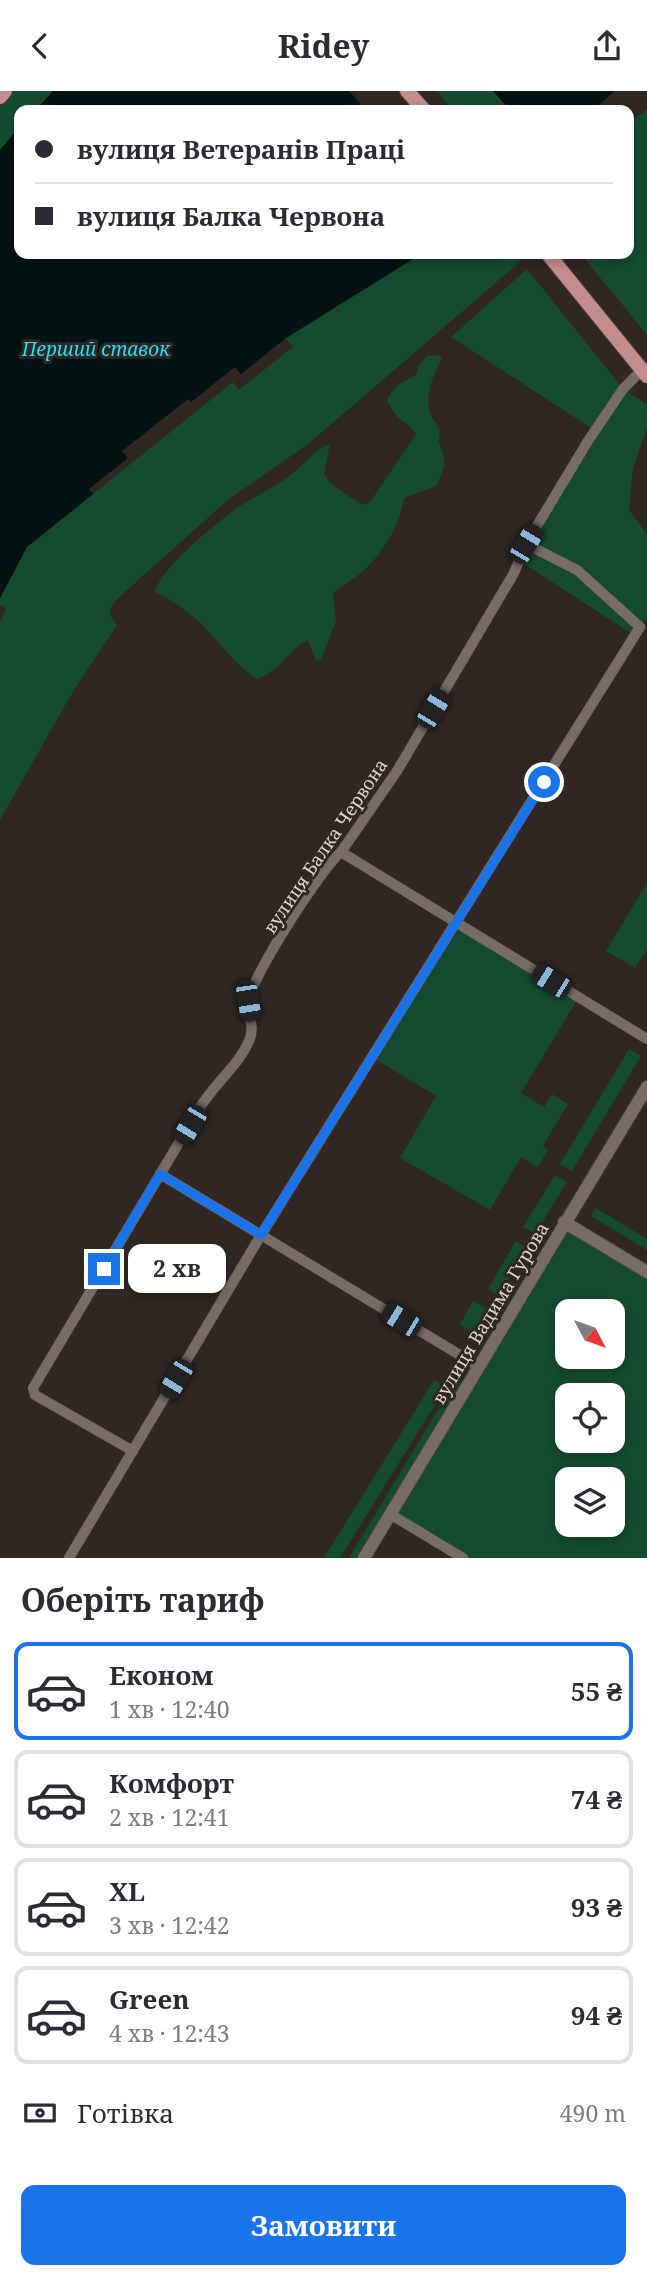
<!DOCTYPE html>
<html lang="uk">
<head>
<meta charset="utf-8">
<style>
  body { margin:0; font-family:"Noto Serif",serif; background:#f2f2f3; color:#2b2b33; height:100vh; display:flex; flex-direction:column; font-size:26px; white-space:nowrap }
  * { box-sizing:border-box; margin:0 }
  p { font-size:23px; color:#7c7c81 }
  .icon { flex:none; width:38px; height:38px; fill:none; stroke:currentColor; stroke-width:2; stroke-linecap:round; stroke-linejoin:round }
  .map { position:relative; height:1467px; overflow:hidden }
  .sheet { display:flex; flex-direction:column; background:#fff; flex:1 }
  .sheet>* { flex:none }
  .hud { position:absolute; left:14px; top:14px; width:620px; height:154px; border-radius:14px; box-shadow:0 4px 10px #0003; display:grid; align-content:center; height:154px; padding:0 21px; background:#fff }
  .needle { width:46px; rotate:131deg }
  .fabs { position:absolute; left:555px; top:1208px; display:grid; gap:14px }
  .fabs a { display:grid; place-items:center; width:70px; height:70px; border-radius:14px; background:#fff; box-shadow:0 4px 10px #0003; font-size:35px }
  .end { position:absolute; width:32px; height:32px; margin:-16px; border:9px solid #1a73e8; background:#fff; box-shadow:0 0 0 4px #fff }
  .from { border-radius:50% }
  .bubble { position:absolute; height:49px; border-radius:14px; background:#fff; box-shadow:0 4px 10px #0003; font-size:23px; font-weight:700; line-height:49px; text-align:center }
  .car { position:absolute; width:21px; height:42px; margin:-21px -10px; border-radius:9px; box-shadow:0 0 5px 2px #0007; background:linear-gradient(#222 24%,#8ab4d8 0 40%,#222 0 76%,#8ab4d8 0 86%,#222 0) }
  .hud b { display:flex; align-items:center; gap:24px; height:66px; font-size:26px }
  .hud b+b { border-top:2px solid #e1e1e2 }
  .hud i { width:18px; height:18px; background:#2b2b33 }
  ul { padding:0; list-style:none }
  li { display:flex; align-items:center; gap:21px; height:98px; margin:0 14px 10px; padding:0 7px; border:4px solid #e1e1e2; border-radius:14px }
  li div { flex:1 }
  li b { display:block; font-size:26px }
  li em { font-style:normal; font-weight:700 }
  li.on { border-color:#1a73e8 }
  li>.icon { width:63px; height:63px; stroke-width:1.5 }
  h2 { padding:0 21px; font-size:32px; line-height:84px }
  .pay { display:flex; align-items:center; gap:18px; height:77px; padding:0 21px; font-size:26px }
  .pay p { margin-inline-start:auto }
  .action { display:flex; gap:14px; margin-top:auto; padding:14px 21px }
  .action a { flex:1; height:80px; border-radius:14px; background:#1a73e8; color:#fff; font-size:28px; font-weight:700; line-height:80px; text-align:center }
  header { display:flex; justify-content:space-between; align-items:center; height:91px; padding:0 21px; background:#fff; font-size:32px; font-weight:700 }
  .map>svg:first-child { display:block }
  .green { fill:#144a30; fill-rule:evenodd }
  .water { fill:#041214 }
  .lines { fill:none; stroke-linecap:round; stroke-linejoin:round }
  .minor-casing { stroke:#4b423f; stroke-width:11 }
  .tertiary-casing { stroke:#4b423f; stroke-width:14 }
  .primary-casing { stroke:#4b423f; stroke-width:16 }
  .minor { stroke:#776c67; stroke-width:10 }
  .tertiary { stroke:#776c67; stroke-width:12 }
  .primary { stroke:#c48c8a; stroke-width:14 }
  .route { stroke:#1a73e8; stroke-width:9 }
  .labels { text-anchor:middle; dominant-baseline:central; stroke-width:6; stroke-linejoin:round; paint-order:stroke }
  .street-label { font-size:18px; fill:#dcd5d2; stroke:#302622 }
  .water-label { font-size:19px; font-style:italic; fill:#20def7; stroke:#302622 }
</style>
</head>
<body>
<header><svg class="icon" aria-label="back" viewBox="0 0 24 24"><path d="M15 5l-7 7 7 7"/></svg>Ridey<svg class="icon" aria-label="share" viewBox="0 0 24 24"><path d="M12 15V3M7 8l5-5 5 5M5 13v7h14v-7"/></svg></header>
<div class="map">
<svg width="647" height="1467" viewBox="0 0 647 1467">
  <rect width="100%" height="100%" fill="#302622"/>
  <g class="green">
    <polygon points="14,0 53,0 36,19 19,19 19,37 0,59 0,16"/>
    <polygon points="437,0 493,0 510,19 453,19"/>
    <polygon points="647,18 647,244 581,163 628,163 628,34"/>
    <polygon points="421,163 516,163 521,170 307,354 229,408 117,508 110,518 110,524 117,534 75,597 0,729 0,532 6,517 0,514 0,507 27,456 233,291 239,299 293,256 286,247"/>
    <polygon points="527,178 620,294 591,337 451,246"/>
    <path d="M 438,264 L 442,267 C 434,282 424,304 430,321 C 434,335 444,333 438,351 C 448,369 445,377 436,395 L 404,407 C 400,433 384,461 364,479 C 355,488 343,494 333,502 L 336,530 L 321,569 L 316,570 L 308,549 C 287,559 280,581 257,588 C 233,573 218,548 197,529 C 184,518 170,508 155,501 C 161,477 216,432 237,417 C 255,405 275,396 292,383 C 305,373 315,358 330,353 L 324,383 L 331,393 L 362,414 L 370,411 L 416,343 L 406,332 L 397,326 L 387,310 C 393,295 402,291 416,284 L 419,274 L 427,265 Z"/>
    <polygon points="623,298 647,313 647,337 633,377 629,419 647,443 647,526 635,545 520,470"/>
    <polygon points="647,792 647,859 635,877 606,860"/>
    <polygon points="456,831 579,906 521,1002 544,1016 552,1003 568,1013 543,1055 548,1059 538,1076 521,1066 490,1119 400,1067 436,1005 372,966"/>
    <polygon points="629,958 641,965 572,1080 560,1073"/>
    <polygon points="555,1084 567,1091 535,1143 523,1136"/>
    <polygon points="596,1117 647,1148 647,1159 591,1125"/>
    <path d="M 564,1131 L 647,1181 L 647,1467 L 463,1467 L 390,1423 ZM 567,1220 L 612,1220 L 612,1265 L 567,1265 ZM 567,1304 L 612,1304 L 612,1349 L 567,1349 ZM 567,1388 L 612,1388 L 612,1433 L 567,1433 Z"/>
    <polygon points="516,1150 527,1157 499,1205 488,1198"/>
    <polygon points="473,1210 490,1219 476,1243 460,1233"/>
    <polygon points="457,1287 462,1291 356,1467 349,1467"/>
    <polygon points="434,1289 446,1296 340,1467 324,1467"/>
  </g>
  <g class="water">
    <polygon points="53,0 349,0 366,19 36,19"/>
    <polygon points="493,0 615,0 593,19 510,19"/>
    <polygon points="19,37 19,163 421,163 286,247 241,283 235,276 191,311 188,308 122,360 128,367 89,398 93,403 27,456 0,507 0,59"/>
  </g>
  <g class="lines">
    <defs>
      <g id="minor">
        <polyline points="341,761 647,948"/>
        <polyline points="160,1083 478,1275"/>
        <path d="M 133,1360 L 35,1304 L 33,1297 C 88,1204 143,1111 199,1018 C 213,994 238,975 249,950 C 256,936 246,922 249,908 C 255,881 320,779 341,761 L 397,680 L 514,482 L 526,453 L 588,350 L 623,298 L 642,279"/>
        <polyline points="390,1423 463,1467"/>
        <polyline points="69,1467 261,1144 640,536 577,479 526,453"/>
      </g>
      <g id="tertiary">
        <polyline points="564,1131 647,1181"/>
        <polyline points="364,1467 647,996"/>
      </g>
      <g id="primary">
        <polyline points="407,0 424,19"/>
        <polyline points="0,6 5,0"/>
        <polyline points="548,163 647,285"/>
      </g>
    </defs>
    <use href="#minor" class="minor-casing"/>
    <use href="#tertiary" class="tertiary-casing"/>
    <use href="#primary" class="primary-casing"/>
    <use href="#minor" class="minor"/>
    <use href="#tertiary" class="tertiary"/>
    <use href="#primary" class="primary"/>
  </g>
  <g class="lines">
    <polyline class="route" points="104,1178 160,1083 261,1144 544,691"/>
  </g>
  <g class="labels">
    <g class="street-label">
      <text transform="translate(325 755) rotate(-56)">вулиця Балка Червона</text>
      <text transform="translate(490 1222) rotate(-59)">вулиця Вадима Гурова</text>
    </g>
    <g class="water-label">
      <text x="96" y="258">Перший ставок</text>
    </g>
  </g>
</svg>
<div class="fabs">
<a><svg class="needle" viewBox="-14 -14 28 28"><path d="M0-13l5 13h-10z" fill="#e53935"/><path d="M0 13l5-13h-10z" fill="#7c7c81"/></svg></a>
<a><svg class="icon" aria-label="locate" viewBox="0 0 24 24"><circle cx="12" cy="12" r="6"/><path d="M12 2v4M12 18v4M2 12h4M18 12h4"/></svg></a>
<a><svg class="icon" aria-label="layers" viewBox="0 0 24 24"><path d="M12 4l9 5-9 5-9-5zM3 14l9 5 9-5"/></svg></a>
</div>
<i class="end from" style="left:544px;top:691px"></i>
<i class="end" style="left:104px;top:1178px"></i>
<div class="bubble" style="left:128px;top:1153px;width:98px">2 хв</div>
<i class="car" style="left:526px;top:453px;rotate:31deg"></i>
<i class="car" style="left:433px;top:618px;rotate:31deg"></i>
<i class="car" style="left:551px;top:890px;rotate:302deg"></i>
<i class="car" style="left:248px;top:910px;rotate:171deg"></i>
<i class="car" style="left:190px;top:1034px;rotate:211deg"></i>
<i class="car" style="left:401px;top:1229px;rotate:301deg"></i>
<i class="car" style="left:176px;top:1288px;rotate:211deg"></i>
<div class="hud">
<b><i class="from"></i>вулиця Ветеранів Праці</b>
<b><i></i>вулиця Балка Червона</b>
</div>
</div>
<section class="sheet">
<h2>Оберіть тариф</h2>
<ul>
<li class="on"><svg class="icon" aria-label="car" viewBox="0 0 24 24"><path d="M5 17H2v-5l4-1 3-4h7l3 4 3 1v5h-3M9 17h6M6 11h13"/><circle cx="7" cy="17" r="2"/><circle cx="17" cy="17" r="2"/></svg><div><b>Економ</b><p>1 хв · 12:40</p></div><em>55 ₴</em></li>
<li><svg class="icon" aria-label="car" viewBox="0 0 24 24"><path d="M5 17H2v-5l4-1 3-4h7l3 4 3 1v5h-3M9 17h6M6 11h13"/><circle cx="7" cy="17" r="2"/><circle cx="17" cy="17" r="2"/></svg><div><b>Комфорт</b><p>2 хв · 12:41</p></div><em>74 ₴</em></li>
<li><svg class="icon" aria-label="car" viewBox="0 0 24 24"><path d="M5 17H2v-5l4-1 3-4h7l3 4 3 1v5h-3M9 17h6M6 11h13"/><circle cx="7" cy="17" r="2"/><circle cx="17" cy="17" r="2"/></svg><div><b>XL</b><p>3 хв · 12:42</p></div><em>93 ₴</em></li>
<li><svg class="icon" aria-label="car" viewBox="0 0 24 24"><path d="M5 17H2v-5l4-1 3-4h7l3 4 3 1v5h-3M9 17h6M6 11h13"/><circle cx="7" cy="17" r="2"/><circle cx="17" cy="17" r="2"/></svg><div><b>Green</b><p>4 хв · 12:43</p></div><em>94 ₴</em></li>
</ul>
<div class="pay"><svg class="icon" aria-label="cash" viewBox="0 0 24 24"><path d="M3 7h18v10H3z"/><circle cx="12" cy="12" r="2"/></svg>Готівка<p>490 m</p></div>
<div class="action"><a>Замовити</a></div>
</section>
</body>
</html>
